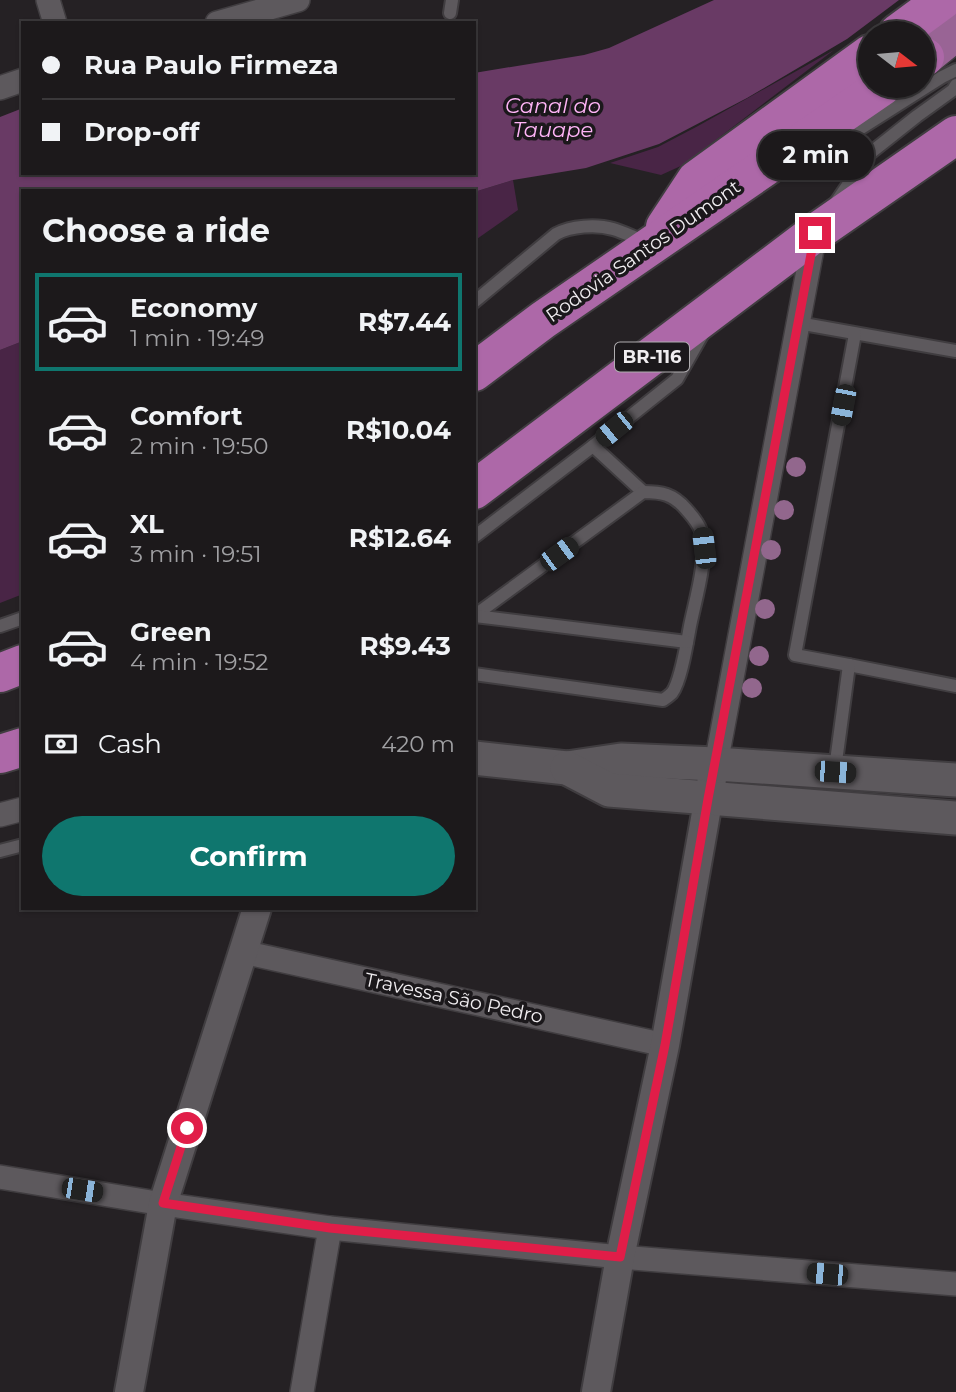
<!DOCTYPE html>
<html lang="en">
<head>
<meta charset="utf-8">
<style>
  body { margin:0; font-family:Montserrat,sans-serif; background:#252224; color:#f1f3f6; height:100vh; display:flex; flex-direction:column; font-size:26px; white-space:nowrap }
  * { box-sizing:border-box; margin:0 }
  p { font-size:23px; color:#a0a0a3 }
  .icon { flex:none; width:38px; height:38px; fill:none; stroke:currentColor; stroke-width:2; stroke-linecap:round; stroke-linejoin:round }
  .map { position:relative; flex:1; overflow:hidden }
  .panel { position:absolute; left:21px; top:189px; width:455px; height:721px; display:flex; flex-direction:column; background:#1c191b; border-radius:0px; box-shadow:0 2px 5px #0004,0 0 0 2px #3a383a }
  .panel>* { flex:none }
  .banner { position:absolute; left:21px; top:21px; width:455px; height:154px; border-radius:0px; box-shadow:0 2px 5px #0004,0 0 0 2px #3a383a; display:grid; align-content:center; height:154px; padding:0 21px; background:#1c191b }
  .needle { width:46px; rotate:106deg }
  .controls { position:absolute; left:858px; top:21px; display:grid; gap:14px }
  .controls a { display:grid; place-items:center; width:77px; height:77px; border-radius:50%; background:#1c191b; box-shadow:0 2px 5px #0004,0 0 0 2px #3a383a; font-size:35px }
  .end { position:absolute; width:32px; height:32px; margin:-16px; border:9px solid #e11d48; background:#fff; box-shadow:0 0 0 4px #fff }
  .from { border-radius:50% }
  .bubble { position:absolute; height:49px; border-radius:24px; background:#1c191b; box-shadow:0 2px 5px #0004,0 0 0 2px #3a383a; font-size:23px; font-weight:700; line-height:49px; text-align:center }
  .car { position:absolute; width:21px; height:42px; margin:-21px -10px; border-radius:9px; box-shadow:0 0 5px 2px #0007; background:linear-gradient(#222 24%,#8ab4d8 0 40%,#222 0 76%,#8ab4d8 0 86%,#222 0) }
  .banner b { display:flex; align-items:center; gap:24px; height:66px; font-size:26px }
  .banner b+b { border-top:2px solid #3a383a }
  .banner i { width:18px; height:18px; background:#f1f3f6 }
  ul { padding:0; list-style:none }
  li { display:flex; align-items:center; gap:21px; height:98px; margin:0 14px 10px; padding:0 7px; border:4px solid transparent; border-radius:0px }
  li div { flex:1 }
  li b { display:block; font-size:26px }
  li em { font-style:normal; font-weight:700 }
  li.on { border-color:#0f766e }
  li>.icon { width:63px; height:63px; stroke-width:1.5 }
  h2 { padding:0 21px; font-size:32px; line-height:84px }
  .pay { display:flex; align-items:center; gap:18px; height:77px; padding:0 21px; font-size:26px }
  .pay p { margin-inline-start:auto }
  .primary-button { display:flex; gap:14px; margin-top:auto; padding:14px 21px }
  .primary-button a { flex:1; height:80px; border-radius:42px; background:#0f766e; color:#fff; font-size:28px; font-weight:700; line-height:80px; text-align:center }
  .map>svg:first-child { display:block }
  .green { fill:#492546 }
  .water { fill:#693a65 }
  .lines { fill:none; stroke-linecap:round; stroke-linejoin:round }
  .service-casing { stroke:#403d40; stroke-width:16 }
  .minor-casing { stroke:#403d40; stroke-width:26 }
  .tertiary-casing { stroke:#403d40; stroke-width:32 }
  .secondary-casing { stroke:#403d40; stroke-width:37 }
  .primary-casing { stroke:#403d40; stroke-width:40 }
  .trunk-casing { stroke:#403d40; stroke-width:42 }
  .service { stroke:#5d595d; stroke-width:12 }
  .minor { stroke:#5d595d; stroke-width:23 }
  .tertiary { stroke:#5d595d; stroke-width:28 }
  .secondary { stroke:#5d595d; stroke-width:33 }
  .primary { stroke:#996495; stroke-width:37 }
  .trunk { stroke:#ad68a8; stroke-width:38 }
  .tree { fill:#92678d }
  .route { stroke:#e11d48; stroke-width:9 }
  .labels { text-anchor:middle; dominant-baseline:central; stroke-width:7; stroke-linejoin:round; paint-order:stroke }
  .shield { fill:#1b181b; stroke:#b0adb0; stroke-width:2 }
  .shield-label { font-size:18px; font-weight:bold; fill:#f0edf0 }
  .street-label { font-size:19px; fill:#f0edf0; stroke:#1b181b }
  .water-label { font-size:21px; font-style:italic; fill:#ffb4f7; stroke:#1b181b }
</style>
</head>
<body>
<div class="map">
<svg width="956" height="1392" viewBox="0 0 956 1392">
  <rect width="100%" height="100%" fill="#252124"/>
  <g class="green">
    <polygon points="834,50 683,165 661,175 610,163 658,147 698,126"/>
    <polygon points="513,180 518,210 474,241 474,192"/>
    <polygon points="23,341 23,594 0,603 0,350"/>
  </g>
  <polygon class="water" points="714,0 899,0 847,39 747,98 659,144 586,168 513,180 474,192 23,191 23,341 0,350 0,117 23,108 23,173 474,173 474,73 584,55 609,48"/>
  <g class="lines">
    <defs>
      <g id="service">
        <polyline points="450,13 452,0"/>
        <polyline points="790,173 942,77 956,70"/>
        <polyline points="837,201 869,154 917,116 953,90 956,85"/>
        <path d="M 474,302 L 556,234 C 571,226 596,224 613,229 C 624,232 635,238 646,242"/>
        <polyline points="798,323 956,351"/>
        <polyline points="593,446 643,492"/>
        <polyline points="474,537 593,446 677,379 702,335"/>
        <path d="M 474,616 L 643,492 C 662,492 673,494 686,509 C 692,516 698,522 701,531 C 709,555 695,601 690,626 C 687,642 681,681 672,693 C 670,695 666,698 663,700 L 474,674"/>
        <polyline points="475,616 687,642"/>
        <polyline points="0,626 23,618"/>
        <polyline points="849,665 956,686"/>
        <polyline points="835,769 849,665 795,655 855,334"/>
        <polyline points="0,851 23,845"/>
      </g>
      <g id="minor">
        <polyline points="48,0 55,23"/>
        <polyline points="217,23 298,0"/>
        <polyline points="0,88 23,80"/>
        <polyline points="716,764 815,233"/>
        <polyline points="0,815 23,809"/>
        <polyline points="243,952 665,1045"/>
        <polyline points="0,1177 163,1204 330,1228 620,1257 956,1284"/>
        <polyline points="302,1392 330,1228"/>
      </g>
      <g id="tertiary">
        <polyline points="129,1392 163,1204 257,908"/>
        <polyline points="596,1392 620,1257 665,1045 712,779"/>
      </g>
      <g id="secondary">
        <polyline points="474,758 567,768 621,760 716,764 956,780"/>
        <polyline points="567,768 609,790 956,818"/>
      </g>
      <polyline id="primary" points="925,57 956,32"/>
      <g id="trunk">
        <polyline points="898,33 943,0"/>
        <polyline points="922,59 925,57"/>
        <polyline points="665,227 696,180 870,54"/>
        <polyline points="474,372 543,320 883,86"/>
        <polyline points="474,490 815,233 956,135"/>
        <polyline points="0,673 23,664"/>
        <polyline points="0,754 23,747"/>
      </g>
    </defs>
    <use href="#service" class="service-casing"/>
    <use href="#minor" class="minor-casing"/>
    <use href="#tertiary" class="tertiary-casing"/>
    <use href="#secondary" class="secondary-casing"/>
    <use href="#primary" class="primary-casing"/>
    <use href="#trunk" class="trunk-casing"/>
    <use href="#service" class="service"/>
    <use href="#minor" class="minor"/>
    <use href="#tertiary" class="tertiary"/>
    <use href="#secondary" class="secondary"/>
    <use href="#primary" class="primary"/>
    <use href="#trunk" class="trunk"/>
  </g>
  <g class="tree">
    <circle cx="796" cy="467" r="10"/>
    <circle cx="784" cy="510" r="10"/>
    <circle cx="771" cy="550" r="10"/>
    <circle cx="765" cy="609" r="10"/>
    <circle cx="759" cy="656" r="10"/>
    <circle cx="752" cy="688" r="10"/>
  </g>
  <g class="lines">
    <polyline class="route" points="187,1128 163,1203 330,1228 620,1257 665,1045 708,799 815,233"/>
  </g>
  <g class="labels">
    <rect class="shield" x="615" y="342.5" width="74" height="29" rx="5"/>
    <g class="shield-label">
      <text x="652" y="357">BR-116</text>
    </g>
    <g class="street-label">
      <text transform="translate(643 251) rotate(-35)">Rodovia Santos Dumont</text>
      <text transform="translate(454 998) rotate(12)">Travessa São Pedro</text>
    </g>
    <g class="water-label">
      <text x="553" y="105">Canal do<tspan x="553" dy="24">Tauape</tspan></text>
    </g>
  </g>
</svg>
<div class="controls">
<a><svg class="needle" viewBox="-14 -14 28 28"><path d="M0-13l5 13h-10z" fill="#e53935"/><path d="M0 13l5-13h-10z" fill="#a0a0a3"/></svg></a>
</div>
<i class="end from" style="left:187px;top:1128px"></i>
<i class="end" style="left:815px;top:233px"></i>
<div class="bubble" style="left:758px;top:131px;width:116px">2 min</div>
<i class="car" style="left:843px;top:405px;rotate:191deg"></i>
<i class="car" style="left:614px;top:429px;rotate:231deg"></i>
<i class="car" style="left:704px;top:548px;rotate:353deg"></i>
<i class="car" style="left:559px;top:554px;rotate:54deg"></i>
<i class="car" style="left:835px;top:772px;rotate:94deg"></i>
<i class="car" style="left:82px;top:1190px;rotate:99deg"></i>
<i class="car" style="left:827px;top:1274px;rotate:275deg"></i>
<div class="banner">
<b><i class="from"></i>Rua Paulo Firmeza</b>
<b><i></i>Drop-off</b>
</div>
<section class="panel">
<h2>Choose a ride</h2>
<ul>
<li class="on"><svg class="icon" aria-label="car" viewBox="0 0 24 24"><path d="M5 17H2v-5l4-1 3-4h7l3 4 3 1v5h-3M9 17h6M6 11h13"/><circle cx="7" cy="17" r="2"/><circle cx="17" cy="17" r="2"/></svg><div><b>Economy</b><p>1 min · 19:49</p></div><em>R$7.44</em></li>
<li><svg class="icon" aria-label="car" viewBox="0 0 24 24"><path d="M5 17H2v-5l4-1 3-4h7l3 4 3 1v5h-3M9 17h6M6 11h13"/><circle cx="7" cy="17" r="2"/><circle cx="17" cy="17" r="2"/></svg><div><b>Comfort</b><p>2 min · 19:50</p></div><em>R$10.04</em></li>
<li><svg class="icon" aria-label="car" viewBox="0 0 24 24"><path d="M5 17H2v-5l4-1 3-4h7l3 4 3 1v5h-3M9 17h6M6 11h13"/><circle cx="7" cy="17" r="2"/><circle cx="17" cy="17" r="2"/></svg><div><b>XL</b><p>3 min · 19:51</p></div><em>R$12.64</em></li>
<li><svg class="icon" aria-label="car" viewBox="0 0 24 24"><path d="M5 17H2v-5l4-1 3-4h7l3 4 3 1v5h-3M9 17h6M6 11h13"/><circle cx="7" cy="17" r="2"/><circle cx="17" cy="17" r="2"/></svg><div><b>Green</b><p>4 min · 19:52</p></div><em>R$9.43</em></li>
</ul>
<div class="pay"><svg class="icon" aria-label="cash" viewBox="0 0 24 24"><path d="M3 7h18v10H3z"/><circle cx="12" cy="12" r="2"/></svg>Cash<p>420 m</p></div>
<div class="primary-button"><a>Confirm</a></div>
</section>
</div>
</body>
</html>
